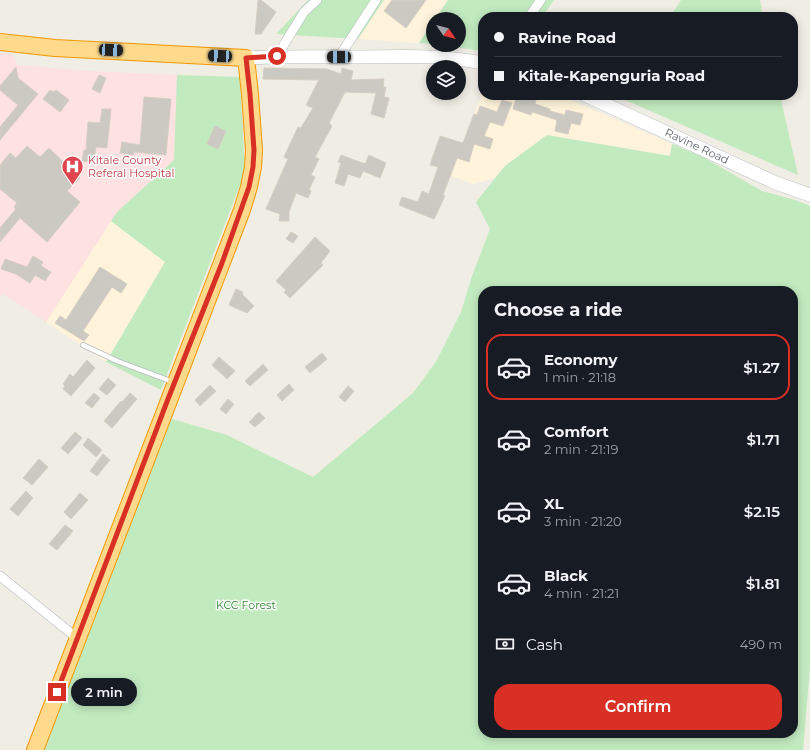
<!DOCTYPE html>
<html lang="en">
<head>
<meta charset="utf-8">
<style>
  body { margin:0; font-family:Montserrat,sans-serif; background:#242831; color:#f1f3f6; height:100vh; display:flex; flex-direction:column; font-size:15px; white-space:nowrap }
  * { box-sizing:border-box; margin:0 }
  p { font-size:13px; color:#9ea1a6 }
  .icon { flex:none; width:22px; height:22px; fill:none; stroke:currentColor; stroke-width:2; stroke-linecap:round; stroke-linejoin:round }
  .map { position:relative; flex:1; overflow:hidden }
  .drawer { position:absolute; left:478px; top:286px; width:320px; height:452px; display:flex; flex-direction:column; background:#171b24; border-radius:16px; box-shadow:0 2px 10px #0003 }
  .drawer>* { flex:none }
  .hud { position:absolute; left:478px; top:12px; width:320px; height:88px; border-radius:16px; box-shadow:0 2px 10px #0003; display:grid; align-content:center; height:88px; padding:0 16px; background:#171b24 }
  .needle { width:26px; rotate:125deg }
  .controls { position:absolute; left:426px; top:12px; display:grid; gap:8px }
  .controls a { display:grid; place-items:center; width:40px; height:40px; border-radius:50%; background:#171b24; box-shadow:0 2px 10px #0003; font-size:20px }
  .end { position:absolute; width:18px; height:18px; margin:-9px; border:5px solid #d93025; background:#fff; box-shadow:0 0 0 2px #fff }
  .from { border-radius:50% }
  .bubble { position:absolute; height:28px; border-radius:14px; background:#171b24; box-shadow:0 2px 10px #0003; font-size:13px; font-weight:600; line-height:28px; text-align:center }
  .car { position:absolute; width:12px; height:24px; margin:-12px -6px; border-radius:5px; box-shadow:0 0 3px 1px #0007; background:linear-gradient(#222 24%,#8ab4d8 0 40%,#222 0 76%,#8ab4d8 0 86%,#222 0) }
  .hud b { display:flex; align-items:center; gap:14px; height:38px; font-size:15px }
  .hud b+b { border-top:1px solid #363941 }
  .hud i { width:10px; height:10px; background:#f1f3f6 }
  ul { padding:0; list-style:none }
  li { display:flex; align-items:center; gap:12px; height:66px; margin:0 8px 6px; padding:0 8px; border:2px solid transparent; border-radius:16px }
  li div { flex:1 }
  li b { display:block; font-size:15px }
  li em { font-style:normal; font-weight:600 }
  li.selected { border-color:#d93025 }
  li>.icon { width:36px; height:36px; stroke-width:1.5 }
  h2 { padding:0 16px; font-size:18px; line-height:48px }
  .pay { display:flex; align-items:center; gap:10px; height:44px; padding:0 16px; font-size:15px }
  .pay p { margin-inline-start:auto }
  .cta { display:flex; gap:8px; margin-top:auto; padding:8px 16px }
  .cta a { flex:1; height:46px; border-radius:16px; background:#d93025; color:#fff; font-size:16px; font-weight:600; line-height:46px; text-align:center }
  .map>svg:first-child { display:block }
  .commercial { fill:#fff4db }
  .medical { fill:#fee1e1 }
  .green { fill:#c2eabf; fill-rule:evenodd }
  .building { fill:#ccc8c2; stroke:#d6cec2 }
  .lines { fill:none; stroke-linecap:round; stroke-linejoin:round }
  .lane-casing { stroke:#b7bbc0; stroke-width:6 }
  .street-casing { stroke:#b7bbc0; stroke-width:10 }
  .secondary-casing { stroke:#b6bbc0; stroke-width:14 }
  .highway-casing { stroke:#f59800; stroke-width:18 }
  .lane { stroke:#fff; stroke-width:4.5 }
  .street { stroke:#fff; stroke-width:9 }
  .secondary { stroke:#fff; stroke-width:13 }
  .highway { stroke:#ffda8d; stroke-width:16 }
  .route { stroke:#d93025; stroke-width:5 }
  .labels { text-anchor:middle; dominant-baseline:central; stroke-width:3; stroke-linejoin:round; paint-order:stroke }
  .street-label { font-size:11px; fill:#5c6267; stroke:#fff }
  .health-label { font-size:11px; fill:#be3a42; stroke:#fff; text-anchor:start }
  .park-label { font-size:11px; fill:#2f862d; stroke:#fff }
</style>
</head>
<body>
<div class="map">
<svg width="810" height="750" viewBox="0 0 810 750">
  <rect width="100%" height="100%" fill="#f0ede5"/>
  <g class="commercial">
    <polygon points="383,0 448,0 435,19 433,19 433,22 419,43 358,39"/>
    <polygon points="483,92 483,95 559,95 672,144 670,156 547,135 505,166 495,178 473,184 451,176"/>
    <polygon points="111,221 165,262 106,362 46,322"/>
  </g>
  <polygon class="medical" points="0,53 13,54 17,65 90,71 177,75 174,161 117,212 46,322 3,294 0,296"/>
  <g class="green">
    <polygon points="308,0 384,0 358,39 276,34"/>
    <polygon points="448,0 554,0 542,17 483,17 483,51 438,45 459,45 459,19 435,19"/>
    <polygon points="681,0 760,0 763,17 670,17"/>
    <polygon points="433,22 433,44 419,43"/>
    <polygon points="177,75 240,77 245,172 161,390 106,362 165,262 111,221 117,212 174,160"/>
    <polygon points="619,95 780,95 798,175 618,97"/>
    <path d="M 547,135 L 670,156 L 672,144 L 703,157 L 762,191 L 795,200 L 810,206 L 810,668 L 803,750 L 36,750 L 162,416 L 227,435 L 313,477 L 413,393 L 437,360 L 461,312 L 472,276 L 490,229 L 476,202 L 505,166 ZM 483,291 L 793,291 L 793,733 L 483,733 Z"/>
  </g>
  <g class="building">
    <polygon points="258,0 261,0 276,12 261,34 255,34"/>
    <polygon points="392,0 426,0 406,28 384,11"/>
    <polygon points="16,67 18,78 38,94 0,140 0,127 18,105 0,90 0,86"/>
    <polygon points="264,68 327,69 341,74 342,68 353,71 351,80 384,79 383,87 386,87 384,97 389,98 384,118 371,114 376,93 345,92 329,123 332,126 315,157 319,159 311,175 315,177 309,190 311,191 308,198 296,193 289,212 289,221 279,221 280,214 266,209 288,159 284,157 298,127 301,128 313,108 306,105 319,80 263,79"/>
    <polygon points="99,75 106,78 100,93 92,89"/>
    <polygon points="50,90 54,92 56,90 69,100 60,112 43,99"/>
    <polygon points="517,95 521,95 536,100 535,104 550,109 550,111 565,115 566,110 583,114 580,125 571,123 568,134 555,131 557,120 532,112 531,115 513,109"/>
    <polygon points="144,97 171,99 166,155 134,152 133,155 120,153 122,142 140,145"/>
    <polygon points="502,100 512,103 503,126 490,122 484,136 493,139 490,149 474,144 469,162 457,158 443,195 445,196 434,219 399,205 402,197 418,202 422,191 429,194 438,167 430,165 440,136 463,143 474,114 477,115 480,106 497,112"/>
    <polygon points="102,109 111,109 107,148 96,147 94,163 82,161 84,150 86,150 88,122 100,123"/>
    <polygon points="215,126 226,131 218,149 207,144"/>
    <polygon points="27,146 40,157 49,148 80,178 67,191 80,202 47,242 20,218 0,242 0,228 16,209 14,207 17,203 0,189 0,165 10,153 16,158"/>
    <polygon points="341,155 365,164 369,155 386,163 380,178 363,171 360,178 348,174 344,186 335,183 341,163 338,162"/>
    <polygon points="291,232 298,236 293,243 286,239"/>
    <polygon points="315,237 330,251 321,263 323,265 290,298 284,292 286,290 276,281"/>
    <polygon points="33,256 43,262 41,266 51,272 45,281 35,275 30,283 16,274 1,269 5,259 27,267"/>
    <polygon points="100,267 127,284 121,293 112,287 83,331 89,335 84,341 55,323 60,316 66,320"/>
    <polygon points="236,289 243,292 242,294 254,306 247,313 229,305"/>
    <polygon points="322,353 327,359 310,373 305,367"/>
    <polygon points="219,357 235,371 227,379 212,365"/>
    <polygon points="87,360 95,368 71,396 63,389 65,386 63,384 70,374 73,377"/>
    <polygon points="263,364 268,370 250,386 245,381"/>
    <polygon points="108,378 116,385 107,395 99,389"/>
    <polygon points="289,384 294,390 282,401 277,395"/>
    <polygon points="210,385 216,391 200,406 195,400"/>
    <polygon points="348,386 354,391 345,402 339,397"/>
    <polygon points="94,393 100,398 92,408 85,403"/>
    <polygon points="130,393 137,399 112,428 104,421 121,401 122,402"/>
    <polygon points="228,399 234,404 226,414 220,409"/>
    <polygon points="259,412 265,418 255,427 249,422"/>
    <polygon points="75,432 82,438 68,454 61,448"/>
    <polygon points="88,438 102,450 96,457 83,445"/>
    <polygon points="103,454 110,460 97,476 90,471"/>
    <polygon points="39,459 48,467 32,485 23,478"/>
    <polygon points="26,491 33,498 18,516 10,509"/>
    <polygon points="80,493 88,500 71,519 64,512"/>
    <polygon points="65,525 73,531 57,550 49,544"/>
  </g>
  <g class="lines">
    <defs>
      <polyline id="lane" points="83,345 117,361 173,382"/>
      <g id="street">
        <polyline points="529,17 541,0"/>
        <polyline points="277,56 304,12 317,0"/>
        <polyline points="339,57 376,0"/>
        <polyline points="0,576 77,638"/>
      </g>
      <g id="secondary">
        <path d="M 246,58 C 283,56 321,57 359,57 C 400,56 442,55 483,63"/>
        <polyline points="585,95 776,183 810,195"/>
      </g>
      <polyline id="highway" points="0,42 55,48 246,58 250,94 254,150 253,167 249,187 242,210 35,750"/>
    </defs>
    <use href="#lane" class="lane-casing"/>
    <use href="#street" class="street-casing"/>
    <use href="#secondary" class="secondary-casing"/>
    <use href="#highway" class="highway-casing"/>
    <use href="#lane" class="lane"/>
    <use href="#street" class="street"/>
    <use href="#secondary" class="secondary"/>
    <use href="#highway" class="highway"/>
  </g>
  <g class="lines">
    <polyline class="route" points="57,692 168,399 222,263 249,187 253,167 254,150 250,94 246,58 277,56"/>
  </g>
  <defs>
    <symbol id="hospital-pin" viewBox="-11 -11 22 30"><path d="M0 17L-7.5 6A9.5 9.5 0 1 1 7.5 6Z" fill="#e0444e" stroke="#fff"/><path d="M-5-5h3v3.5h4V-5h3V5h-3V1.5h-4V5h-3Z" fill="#fff"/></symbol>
  </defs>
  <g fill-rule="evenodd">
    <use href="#hospital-pin" x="60" y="154" width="25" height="34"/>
  </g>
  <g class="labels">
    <g class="street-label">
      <text transform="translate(697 146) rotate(25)">Ravine Road</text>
    </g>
    <g class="health-label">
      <text x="88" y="160">Kitale County<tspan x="88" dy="13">Referal Hospital</tspan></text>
    </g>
    <g class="park-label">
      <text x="246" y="605">KCC Forest</text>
    </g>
  </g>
</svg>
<div class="controls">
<a><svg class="needle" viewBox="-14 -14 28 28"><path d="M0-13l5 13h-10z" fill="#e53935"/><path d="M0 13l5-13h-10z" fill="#9ea1a6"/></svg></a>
<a><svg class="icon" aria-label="layers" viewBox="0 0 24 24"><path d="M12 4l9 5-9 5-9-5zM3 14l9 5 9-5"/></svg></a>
</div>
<i class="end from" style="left:277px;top:56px"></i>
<i class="end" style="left:57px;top:692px"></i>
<div class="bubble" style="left:71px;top:678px;width:66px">2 min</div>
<i class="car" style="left:111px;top:50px;rotate:93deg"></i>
<i class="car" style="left:220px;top:56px;rotate:273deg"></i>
<i class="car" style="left:339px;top:57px;rotate:270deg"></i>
<div class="hud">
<b><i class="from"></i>Ravine Road</b>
<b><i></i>Kitale-Kapenguria Road</b>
</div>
<section class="drawer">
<h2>Choose a ride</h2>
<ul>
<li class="selected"><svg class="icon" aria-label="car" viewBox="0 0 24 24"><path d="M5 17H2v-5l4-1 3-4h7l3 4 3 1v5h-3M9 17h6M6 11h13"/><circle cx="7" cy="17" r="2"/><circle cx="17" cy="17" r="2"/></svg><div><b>Economy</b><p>1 min · 21:18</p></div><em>$1.27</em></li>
<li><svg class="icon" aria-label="car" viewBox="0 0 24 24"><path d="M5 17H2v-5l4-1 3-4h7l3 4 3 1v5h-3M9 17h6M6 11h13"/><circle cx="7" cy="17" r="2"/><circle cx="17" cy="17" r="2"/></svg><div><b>Comfort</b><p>2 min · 21:19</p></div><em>$1.71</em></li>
<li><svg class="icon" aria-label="car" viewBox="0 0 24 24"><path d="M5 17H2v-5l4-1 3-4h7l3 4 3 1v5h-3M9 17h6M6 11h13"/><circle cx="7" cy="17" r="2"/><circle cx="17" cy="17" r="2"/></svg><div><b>XL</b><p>3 min · 21:20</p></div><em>$2.15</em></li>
<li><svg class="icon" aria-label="car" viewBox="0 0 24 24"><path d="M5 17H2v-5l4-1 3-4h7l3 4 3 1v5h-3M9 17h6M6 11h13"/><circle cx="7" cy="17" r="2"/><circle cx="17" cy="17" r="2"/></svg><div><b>Black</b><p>4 min · 21:21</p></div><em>$1.81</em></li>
</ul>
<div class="pay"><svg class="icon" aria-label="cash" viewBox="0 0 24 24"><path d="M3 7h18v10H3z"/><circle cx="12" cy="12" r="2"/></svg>Cash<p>490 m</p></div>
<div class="cta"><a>Confirm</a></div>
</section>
</div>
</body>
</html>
